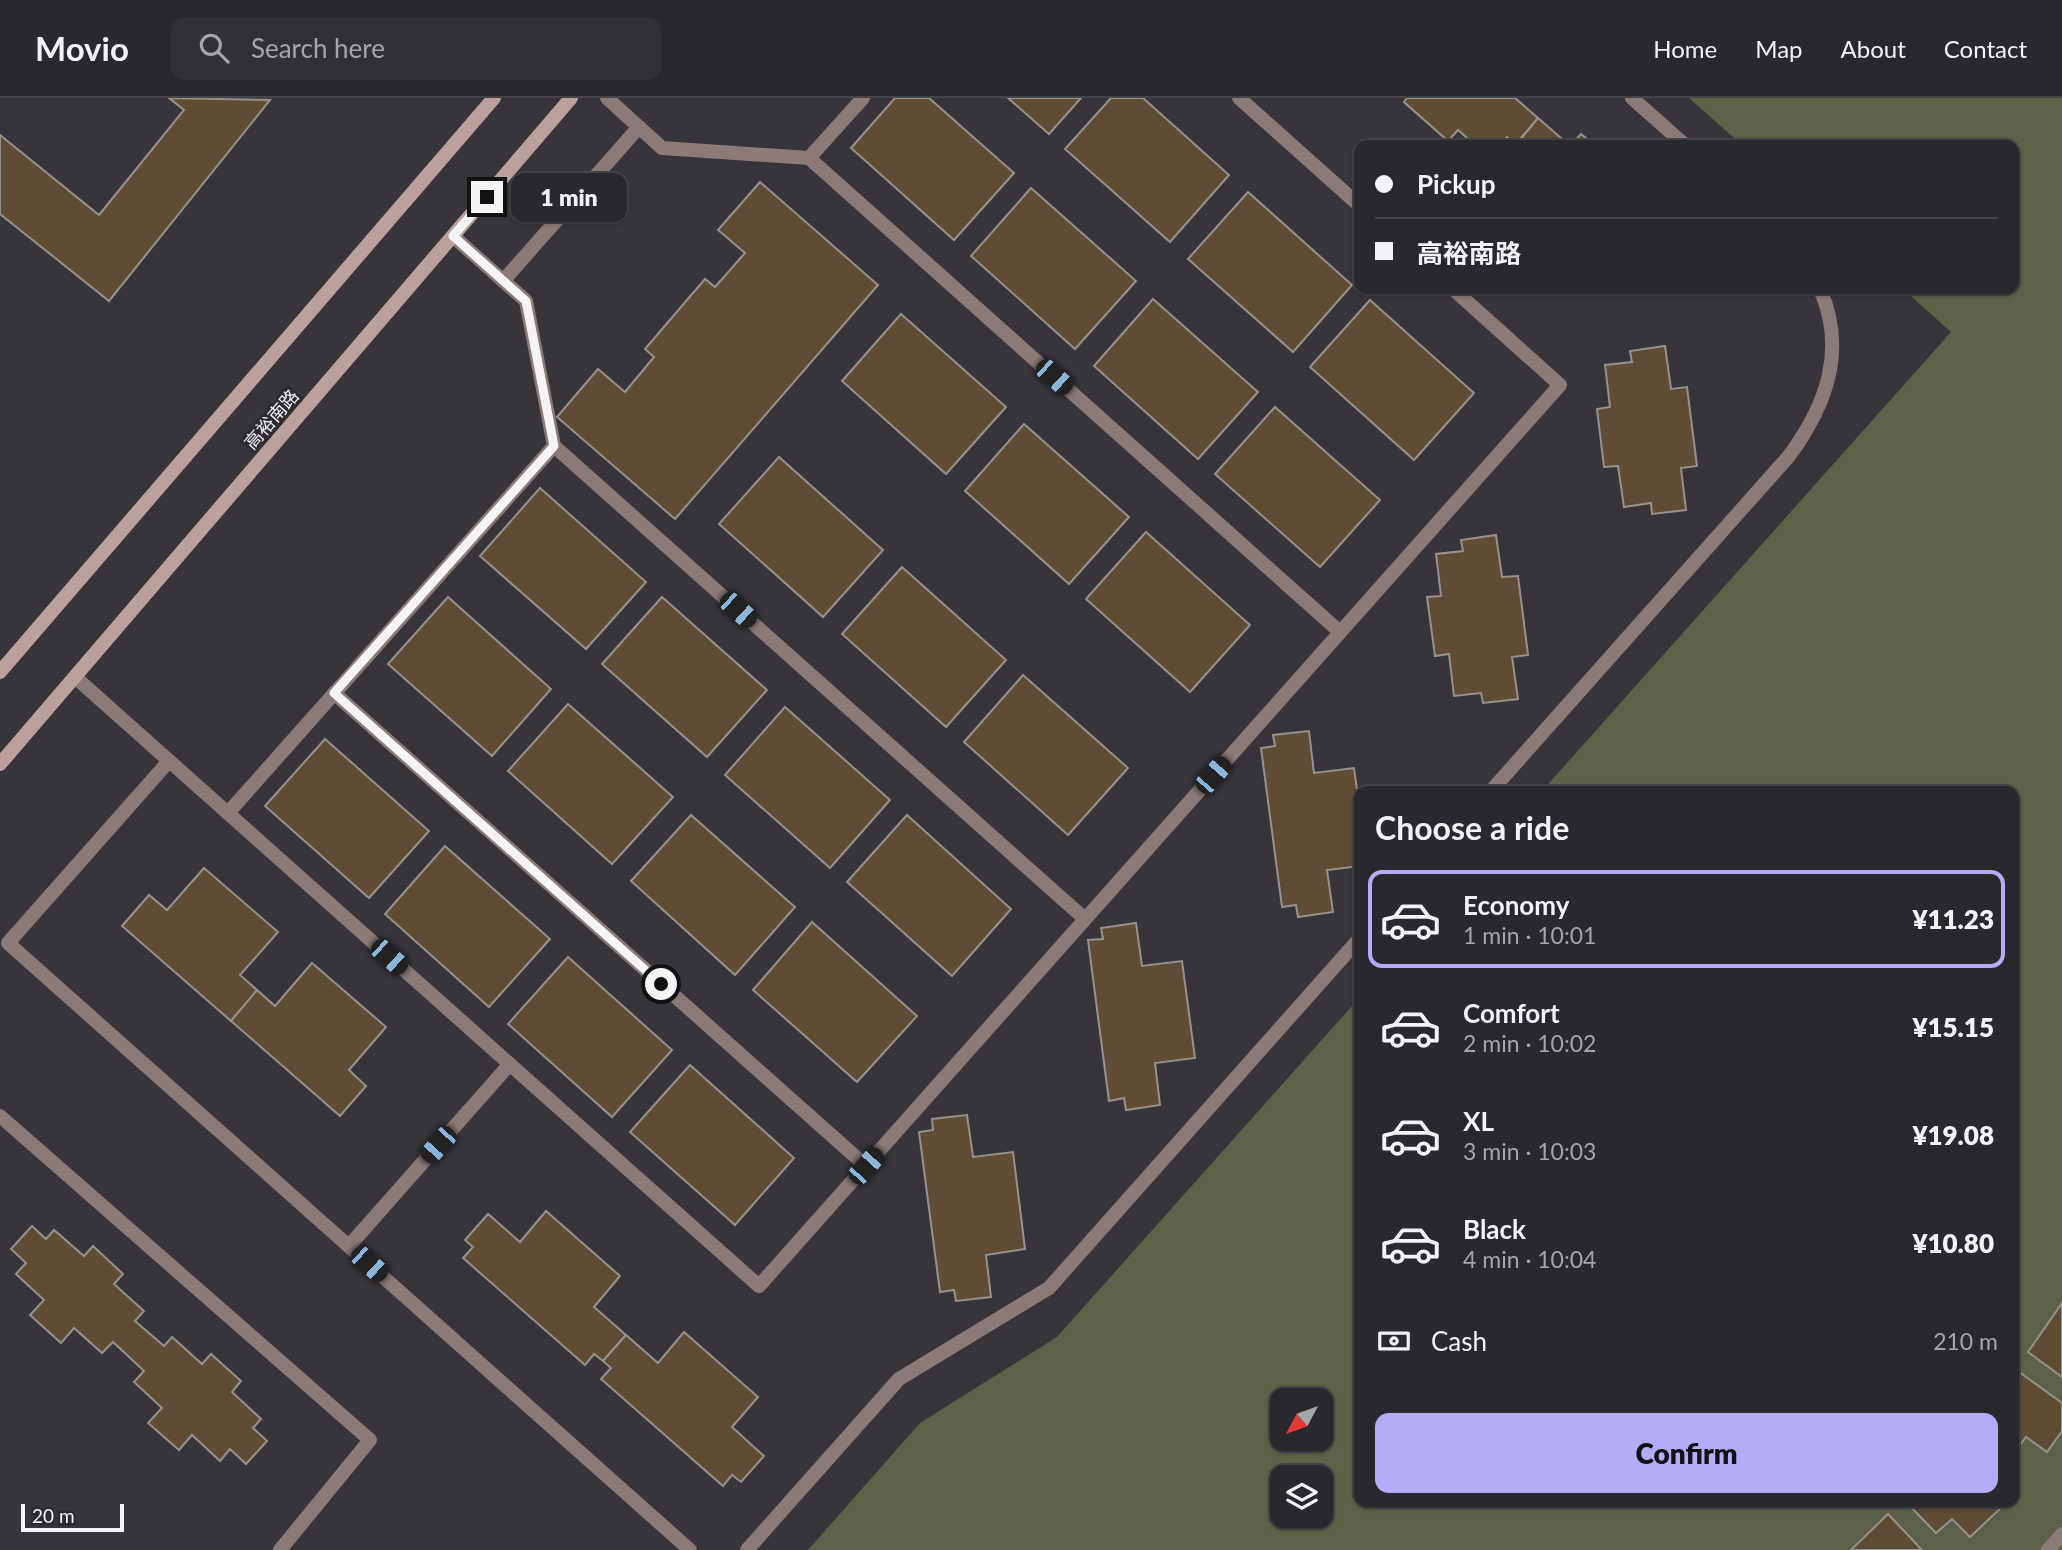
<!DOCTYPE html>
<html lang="en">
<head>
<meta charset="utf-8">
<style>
  body { margin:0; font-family:Lato,"Noto Sans SC",sans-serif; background:#313034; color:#f1f3f6; height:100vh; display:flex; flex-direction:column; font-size:26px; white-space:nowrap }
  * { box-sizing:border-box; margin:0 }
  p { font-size:23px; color:#a5a6a9 }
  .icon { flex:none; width:38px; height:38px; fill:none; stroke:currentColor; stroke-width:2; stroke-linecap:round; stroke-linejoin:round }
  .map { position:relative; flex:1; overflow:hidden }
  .sheet { position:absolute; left:1354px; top:688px; width:665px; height:721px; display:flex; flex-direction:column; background:#29282c; border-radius:14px; box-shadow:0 2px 5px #0004,0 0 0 2px #454448 }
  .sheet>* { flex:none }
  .banner { position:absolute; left:1354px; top:42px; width:665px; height:154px; border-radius:14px; box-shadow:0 2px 5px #0004,0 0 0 2px #454448; display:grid; align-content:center; height:154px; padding:0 21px; background:#29282c }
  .needle { width:46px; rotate:229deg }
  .buttons { position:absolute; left:1270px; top:1290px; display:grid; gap:14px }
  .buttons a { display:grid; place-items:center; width:63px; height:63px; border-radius:14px; background:#29282c; box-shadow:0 2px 5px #0004,0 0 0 2px #454448; font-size:35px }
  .scale { position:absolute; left:21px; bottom:18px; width:103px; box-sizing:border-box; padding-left:7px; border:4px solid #f4f3f6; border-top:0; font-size:19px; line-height:24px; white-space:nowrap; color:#f4f3f6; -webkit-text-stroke:5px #2d2b30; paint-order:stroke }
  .end { position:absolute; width:32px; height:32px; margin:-16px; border:9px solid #f4f3f6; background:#111; box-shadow:0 0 0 4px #111 }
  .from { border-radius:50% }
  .bubble { position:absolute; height:49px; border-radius:14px; background:#29282c; box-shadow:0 2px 5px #0004,0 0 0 2px #454448; font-size:23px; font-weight:800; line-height:49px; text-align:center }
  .car { position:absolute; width:21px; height:42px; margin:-21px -10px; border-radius:9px; box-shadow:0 0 5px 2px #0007; background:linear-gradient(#222 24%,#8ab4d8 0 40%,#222 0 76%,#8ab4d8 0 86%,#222 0) }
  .banner b { display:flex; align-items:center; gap:24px; height:66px; font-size:26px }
  .banner b+b { border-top:2px solid #454448 }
  .banner i { width:18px; height:18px; background:#f1f3f6 }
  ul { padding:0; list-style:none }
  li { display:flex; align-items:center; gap:21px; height:98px; margin:0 14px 10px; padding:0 7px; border:4px solid transparent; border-radius:14px }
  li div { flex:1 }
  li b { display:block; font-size:26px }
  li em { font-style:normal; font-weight:800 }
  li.on { border-color:#b4acf9 }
  li>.icon { width:63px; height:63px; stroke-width:1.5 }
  h2 { padding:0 21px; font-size:32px; line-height:84px }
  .pay { display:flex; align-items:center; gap:18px; height:77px; padding:0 21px; font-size:26px }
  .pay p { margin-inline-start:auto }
  .primary-button { display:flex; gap:14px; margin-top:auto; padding:14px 21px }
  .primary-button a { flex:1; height:80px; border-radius:14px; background:#b4acf9; color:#111; font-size:28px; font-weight:800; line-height:80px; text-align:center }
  header { display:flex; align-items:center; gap:42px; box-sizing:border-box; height:98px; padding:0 35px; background:#29282c; border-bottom:2px solid #454448 }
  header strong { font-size:33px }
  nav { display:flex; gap:38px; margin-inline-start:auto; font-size:24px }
  .search { width:490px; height:63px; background:#313034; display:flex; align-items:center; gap:18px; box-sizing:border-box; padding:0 24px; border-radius:14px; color:#a5a6a9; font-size:26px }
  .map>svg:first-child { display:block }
  .green { fill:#5d6148; fill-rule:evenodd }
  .building { fill:#5e4c34; stroke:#95928d; stroke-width:2 }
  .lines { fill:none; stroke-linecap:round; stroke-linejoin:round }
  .lane { stroke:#8b7b78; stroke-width:14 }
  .street { stroke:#8b7b78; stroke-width:14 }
  .secondary { stroke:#baa19d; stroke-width:14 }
  .route { stroke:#f4f3f6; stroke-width:9 }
  .labels { text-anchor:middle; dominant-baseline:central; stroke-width:6; stroke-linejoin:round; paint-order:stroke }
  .street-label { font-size:18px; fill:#f4f3f6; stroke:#2d2b30 }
</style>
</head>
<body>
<header>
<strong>Movio</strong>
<div class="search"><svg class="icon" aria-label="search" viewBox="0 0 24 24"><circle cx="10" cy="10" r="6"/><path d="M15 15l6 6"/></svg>Search here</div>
<nav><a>Home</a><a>Map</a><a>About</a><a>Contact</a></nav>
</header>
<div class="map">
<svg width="2062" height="1452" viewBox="0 0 2062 1452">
  <rect width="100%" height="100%" fill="#37353a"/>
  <path class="green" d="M 1689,0 L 2062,0 L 2062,1452 L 808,1452 L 920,1325 L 1057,1239 L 1360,899 L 1360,1404 L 2014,1404 L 2014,693 L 1542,693 L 1951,234 L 1903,191 L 2014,191 L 2014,47 L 1742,47 ZM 1283,1302 L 1321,1302 L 1321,1340 L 1283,1340 ZM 1283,1379 L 1321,1379 L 1321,1418 L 1283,1418 Z"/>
  <g class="building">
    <polygon points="169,0 270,2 109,203 0,116 0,37 99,117 184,12"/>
    <polygon points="895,0 929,0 1014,75 954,142 851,50"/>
    <polygon points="1008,0 1081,0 1049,36"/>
    <polygon points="1111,0 1143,0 1229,77 1170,144 1065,51"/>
    <polygon points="1407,0 1515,0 1538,20 1515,47 1507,39 1500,47 1475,47 1458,32 1448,43 1404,4"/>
    <polygon points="1538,20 1569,47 1516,47"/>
    <polygon points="1581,36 1595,47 1571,47"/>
    <polygon points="760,84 878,187 675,421 557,319 598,271 625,294 654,259 645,251 705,181 715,189 745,155 718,132"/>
    <polygon points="1031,90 1136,183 1075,251 971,158"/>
    <polygon points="1248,94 1352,187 1293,254 1188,161"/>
    <polygon points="1153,201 1258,294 1198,361 1094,268"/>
    <polygon points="1370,202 1474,295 1414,362 1310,269"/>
    <polygon points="901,216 1006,309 946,376 842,283"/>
    <polygon points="1665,248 1671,291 1687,289 1697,368 1681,370 1686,412 1652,416 1651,405 1624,409 1618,368 1604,369 1597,311 1610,309 1605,267 1632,264 1630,253"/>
    <polygon points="1275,309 1380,402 1320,469 1215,376"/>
    <polygon points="1024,326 1129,419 1069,486 965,393"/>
    <polygon points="779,359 883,452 823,519 719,426"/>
    <polygon points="540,390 646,484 586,551 480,458"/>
    <polygon points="1146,434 1250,527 1190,594 1086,501"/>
    <polygon points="1496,437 1502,479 1518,478 1528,557 1512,559 1518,601 1483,605 1481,595 1454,598 1449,556 1435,558 1427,499 1441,498 1436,456 1463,453 1461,442"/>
    <polygon points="902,469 1006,562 946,629 842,536"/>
    <polygon points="448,499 551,591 492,658 388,566"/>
    <polygon points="662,499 767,592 707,659 602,566"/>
    <polygon points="1023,577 1128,670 1068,737 964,644"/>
    <polygon points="568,606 673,699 612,766 508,673"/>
    <polygon points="785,609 890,702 830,770 725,677"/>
    <polygon points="1309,633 1314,675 1354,670 1360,713 1360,768 1327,772 1333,814 1298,819 1296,807 1282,809 1261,650 1275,648 1273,637"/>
    <polygon points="325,641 429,733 369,800 265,708"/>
    <polygon points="691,717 795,809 735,877 631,783"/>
    <polygon points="907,717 1011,811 952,878 847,784"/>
    <polygon points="445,748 550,841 489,909 385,816"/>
    <polygon points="204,770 278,834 240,877 257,892 231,923 122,828 149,797 167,812"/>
    <polygon points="812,824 917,918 857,984 753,892"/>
    <polygon points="1136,825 1142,868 1182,863 1195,960 1155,965 1160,1007 1126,1012 1124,1000 1109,1003 1088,842 1103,841 1101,830"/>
    <polygon points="568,859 672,952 612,1019 508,926"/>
    <polygon points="312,865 386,929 349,972 366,988 340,1018 231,923 257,892 275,908"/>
    <polygon points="690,967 794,1060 735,1127 630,1034"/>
    <polygon points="967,1017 973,1059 1013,1054 1025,1151 986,1157 991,1199 956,1203 954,1192 940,1194 919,1034 933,1032 932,1021"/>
    <polygon points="546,1113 620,1178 594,1209 626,1237 603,1263 594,1256 585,1267 463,1160 473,1149 465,1142 488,1116 520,1144"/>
    <polygon points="32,1128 46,1141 54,1132 84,1158 93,1148 123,1176 114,1186 144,1213 135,1223 164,1248 172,1239 202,1266 211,1256 241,1283 232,1294 261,1321 253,1330 267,1343 246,1366 230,1351 220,1363 192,1337 179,1352 148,1325 162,1310 134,1284 144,1273 113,1244 102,1255 74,1230 61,1245 30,1217 44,1202 16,1176 26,1165 11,1151"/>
    <polygon points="2062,1205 2062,1279 2028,1254"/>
    <polygon points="684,1234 758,1299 732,1329 764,1358 741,1384 732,1377 723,1388 601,1281 611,1270 603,1263 626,1237 658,1265"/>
    <polygon points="2015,1271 2062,1305 2062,1333 2047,1354 2026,1339 2014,1355"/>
    <polygon points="1906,1404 2002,1404 2005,1406 1970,1439 1952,1421 1936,1435"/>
    <polygon points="1888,1416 1922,1452 1851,1452"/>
  </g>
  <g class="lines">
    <g class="lane">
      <polyline points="607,0 662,50 809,60 1340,534"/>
      <polyline points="1239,0 1360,108"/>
      <polyline points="1632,0 1685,47"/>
      <polyline points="809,60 863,0"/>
      <polyline points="453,138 526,203 554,348 1085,821"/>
      <polyline points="503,183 639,29"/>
      <polyline points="75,579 759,1188 1560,287 1453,191"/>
      <polyline points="334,595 866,1068"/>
      <polyline points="169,663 8,845 690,1452"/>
      <path d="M 1491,693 L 1789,358 C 1826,308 1847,252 1820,191"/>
      <polyline points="228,715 554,348"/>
      <polyline points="0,1018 370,1342 280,1452"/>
      <polyline points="349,1148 510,966"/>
      <polyline points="747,1452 899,1281 1049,1190 1360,840"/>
    </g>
    <polyline class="street" points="2048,1452 2062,1436"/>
    <g class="secondary">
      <polyline points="0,574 494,0"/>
      <polyline points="0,666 571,0"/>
    </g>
  </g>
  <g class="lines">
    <polyline class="route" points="487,99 453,138 526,203 554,348 334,595 661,886"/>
  </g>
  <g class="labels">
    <g class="street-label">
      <text transform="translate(271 321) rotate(-49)">高裕南路</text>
    </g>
  </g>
</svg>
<div class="buttons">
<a><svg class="needle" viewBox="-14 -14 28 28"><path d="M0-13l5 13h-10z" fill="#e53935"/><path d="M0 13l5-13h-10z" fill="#a5a6a9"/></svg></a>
<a><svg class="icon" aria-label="layers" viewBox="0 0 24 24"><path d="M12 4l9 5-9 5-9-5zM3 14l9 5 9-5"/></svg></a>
</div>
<div class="scale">20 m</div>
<i class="end from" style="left:661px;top:886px"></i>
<i class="end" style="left:487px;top:99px"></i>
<div class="bubble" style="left:511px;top:75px;width:116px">1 min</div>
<i class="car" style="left:1054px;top:279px;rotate:132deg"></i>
<i class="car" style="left:738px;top:512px;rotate:132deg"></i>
<i class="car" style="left:1213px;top:677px;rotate:41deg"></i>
<i class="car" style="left:389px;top:859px;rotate:132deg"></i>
<i class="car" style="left:438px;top:1047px;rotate:222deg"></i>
<i class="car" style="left:866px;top:1068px;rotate:42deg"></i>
<i class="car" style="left:369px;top:1166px;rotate:132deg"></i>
<div class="banner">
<b><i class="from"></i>Pickup</b>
<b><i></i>高裕南路</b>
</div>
<section class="sheet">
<h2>Choose a ride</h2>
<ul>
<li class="on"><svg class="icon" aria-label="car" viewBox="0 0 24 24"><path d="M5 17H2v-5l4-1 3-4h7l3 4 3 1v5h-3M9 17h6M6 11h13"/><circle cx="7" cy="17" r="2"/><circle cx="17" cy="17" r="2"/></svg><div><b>Economy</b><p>1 min · 10:01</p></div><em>¥11.23</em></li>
<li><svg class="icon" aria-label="car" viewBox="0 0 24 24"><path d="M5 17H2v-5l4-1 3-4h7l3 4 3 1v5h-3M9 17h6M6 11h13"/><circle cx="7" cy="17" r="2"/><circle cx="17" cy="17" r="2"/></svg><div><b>Comfort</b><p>2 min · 10:02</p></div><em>¥15.15</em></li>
<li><svg class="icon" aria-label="car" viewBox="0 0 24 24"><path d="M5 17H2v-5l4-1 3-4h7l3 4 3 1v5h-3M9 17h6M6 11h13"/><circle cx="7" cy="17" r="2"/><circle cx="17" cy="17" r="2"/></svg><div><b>XL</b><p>3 min · 10:03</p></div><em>¥19.08</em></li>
<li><svg class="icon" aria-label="car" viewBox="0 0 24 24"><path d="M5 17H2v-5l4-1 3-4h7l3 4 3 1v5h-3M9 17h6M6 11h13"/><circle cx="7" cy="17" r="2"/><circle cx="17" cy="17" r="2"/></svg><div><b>Black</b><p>4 min · 10:04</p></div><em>¥10.80</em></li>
</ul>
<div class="pay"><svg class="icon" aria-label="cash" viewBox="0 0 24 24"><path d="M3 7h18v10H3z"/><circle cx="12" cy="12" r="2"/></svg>Cash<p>210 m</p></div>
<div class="primary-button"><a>Confirm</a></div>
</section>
</div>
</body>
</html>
